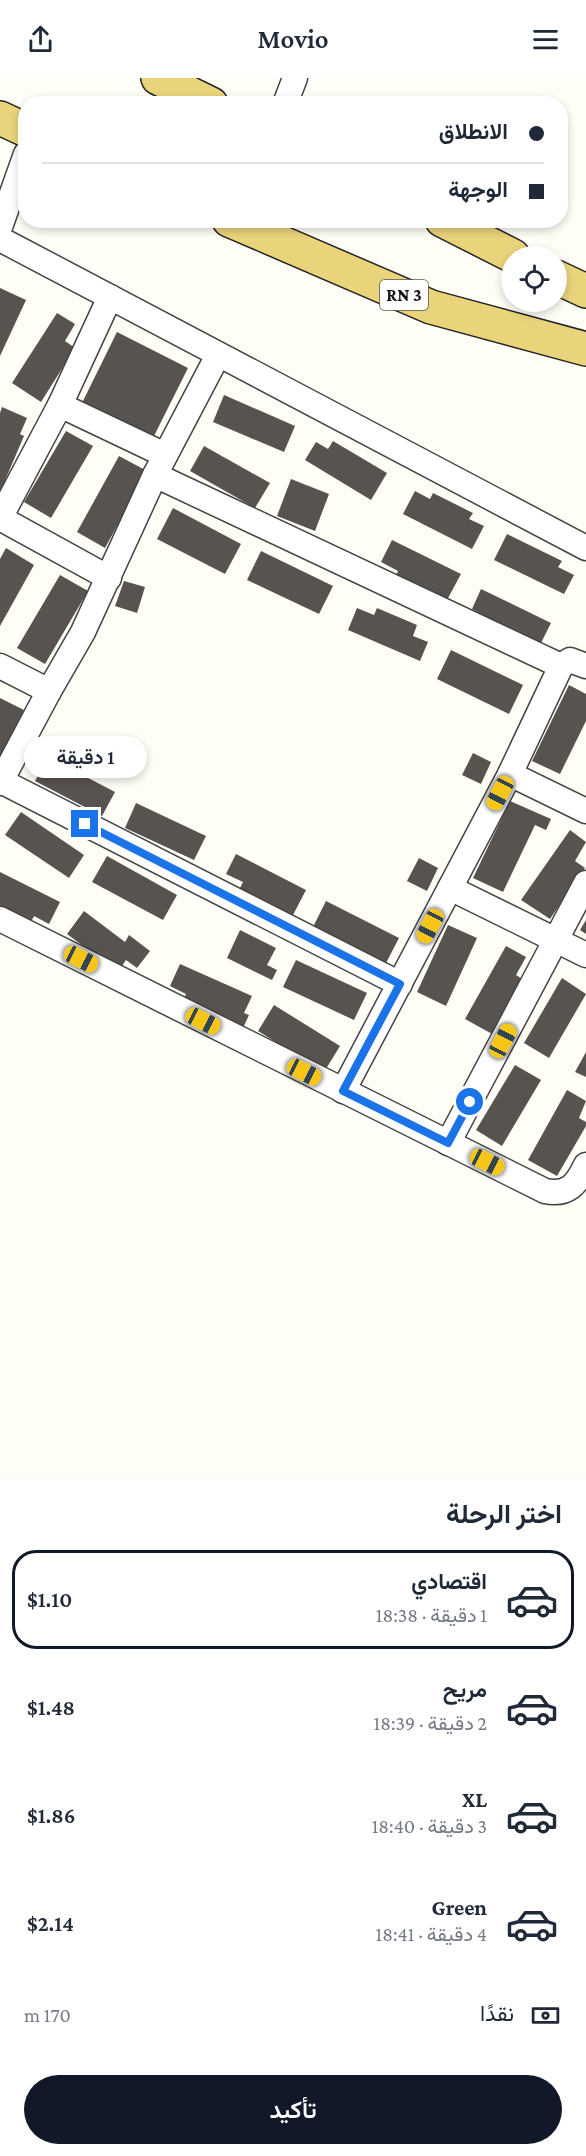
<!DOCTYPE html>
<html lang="ar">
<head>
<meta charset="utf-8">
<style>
  body { margin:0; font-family:"Crimson Pro",Vazirmatn,serif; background:#f2f2f3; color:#1f2937; direction:rtl; height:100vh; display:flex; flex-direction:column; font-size:22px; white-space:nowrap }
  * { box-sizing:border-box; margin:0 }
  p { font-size:20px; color:#747a83 }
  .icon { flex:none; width:33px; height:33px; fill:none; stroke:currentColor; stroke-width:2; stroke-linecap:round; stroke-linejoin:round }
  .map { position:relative; height:1400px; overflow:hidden; direction:ltr }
  .side { display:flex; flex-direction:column; background:#fff; flex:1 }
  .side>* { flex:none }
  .top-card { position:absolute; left:18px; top:18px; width:550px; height:132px; border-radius:24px; box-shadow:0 3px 9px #0003; direction:rtl; display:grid; align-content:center; height:132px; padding:0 24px; background:#fff }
  .tools { position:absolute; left:501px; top:168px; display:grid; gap:12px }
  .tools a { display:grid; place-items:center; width:66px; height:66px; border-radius:50%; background:#fff; box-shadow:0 3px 9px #0003; font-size:30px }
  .end { position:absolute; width:27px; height:27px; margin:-14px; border:8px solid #1a73e8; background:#fff; box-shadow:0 0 0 3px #fff }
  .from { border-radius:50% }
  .bubble { position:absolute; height:42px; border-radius:21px; background:#fff; box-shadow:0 3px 9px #0003; font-size:20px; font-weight:600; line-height:42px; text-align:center; direction:rtl }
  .car { position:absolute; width:18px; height:36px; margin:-18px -9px; border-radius:8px; box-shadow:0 0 4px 2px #0007; background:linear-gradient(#f5c518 24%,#345 0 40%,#f5c518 0 76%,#345 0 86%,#f5c518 0) }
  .top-card b { display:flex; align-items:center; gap:21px; height:57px; font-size:22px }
  .top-card b+b { border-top:2px solid #e0e1e3 }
  .top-card i { width:15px; height:15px; background:#1f2937 }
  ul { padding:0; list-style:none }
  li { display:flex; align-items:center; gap:18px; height:99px; margin:0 12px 9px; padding:0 12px; border:3px solid transparent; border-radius:24px }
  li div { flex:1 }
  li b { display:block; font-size:22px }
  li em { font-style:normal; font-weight:600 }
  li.active { border-color:#111827 }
  li>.icon { width:54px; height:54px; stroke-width:1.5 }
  h2 { padding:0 24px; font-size:27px; line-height:72px }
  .pay { display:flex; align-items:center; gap:15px; height:66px; padding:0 24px; font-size:22px }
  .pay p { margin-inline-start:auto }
  .cta { display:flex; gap:12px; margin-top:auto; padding:12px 24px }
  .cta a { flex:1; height:69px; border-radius:36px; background:#111827; color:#fff; font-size:24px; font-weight:600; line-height:69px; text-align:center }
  header { display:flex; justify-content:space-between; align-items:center; height:78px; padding:0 24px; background:#fff; font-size:27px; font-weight:600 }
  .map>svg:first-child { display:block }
  .building { fill:#58534e }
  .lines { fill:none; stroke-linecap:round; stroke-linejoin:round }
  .minor-casing { stroke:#444; stroke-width:27 }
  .primary-casing { stroke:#222; stroke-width:36 }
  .minor { stroke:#fff; stroke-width:24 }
  .primary { stroke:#e9d37b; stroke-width:33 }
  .route { stroke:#1a73e8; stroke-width:8 }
  .labels { text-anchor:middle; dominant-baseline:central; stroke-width:6; stroke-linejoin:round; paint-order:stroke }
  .shield { fill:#fff; stroke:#585858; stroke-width:1.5 }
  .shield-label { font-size:18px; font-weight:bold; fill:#111 }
</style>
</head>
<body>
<header><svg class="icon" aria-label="menu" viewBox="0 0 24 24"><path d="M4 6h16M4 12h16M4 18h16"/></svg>Movio<svg class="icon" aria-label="share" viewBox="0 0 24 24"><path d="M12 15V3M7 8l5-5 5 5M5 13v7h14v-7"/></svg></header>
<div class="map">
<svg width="586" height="1400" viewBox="0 0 586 1400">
  <rect width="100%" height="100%" fill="#fefdf6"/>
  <g class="building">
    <polygon points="0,210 26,222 0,278"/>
    <polygon points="57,235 75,246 65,263 75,270 41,324 12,305"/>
    <polygon points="117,254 188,290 152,362 81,327"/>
    <polygon points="224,317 295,348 284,374 213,344"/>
    <polygon points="2,329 27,340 20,356 24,358 0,414 0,335"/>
    <polygon points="66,353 93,368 51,440 24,424"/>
    <polygon points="333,363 387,395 371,422 305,382 316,364 328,371"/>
    <polygon points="204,368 270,405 255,430 190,393"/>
    <polygon points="119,378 147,393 105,470 77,454"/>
    <polygon points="291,401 329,416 315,453 277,438"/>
    <polygon points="415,413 430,421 433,415 473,435 469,441 484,448 472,471 403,436"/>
    <polygon points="173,430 241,466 225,496 157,461"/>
    <polygon points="507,456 562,483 558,489 574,497 564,516 494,482"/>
    <polygon points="392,462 461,496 447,522 396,497 398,493 381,484"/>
    <polygon points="6,470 34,487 0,548 0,481"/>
    <polygon points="261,473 333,508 319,536 247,502"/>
    <polygon points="60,497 88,513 45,586 17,570"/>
    <polygon points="124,503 145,509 137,535 115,528"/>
    <polygon points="481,511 551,545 538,571 485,545 487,539 472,531"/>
    <polygon points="357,530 374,537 377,530 417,547 413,558 428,564 420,583 348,552"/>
    <polygon points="451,572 523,607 509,636 437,601"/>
    <polygon points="569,607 586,616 586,643 560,696 532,683"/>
    <polygon points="0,620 24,632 0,679"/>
    <polygon points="473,675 491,684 481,706 462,697"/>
    <polygon points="48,679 115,714 102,738 35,703"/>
    <polygon points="510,723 551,741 546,752 535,747 503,814 473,800"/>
    <polygon points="136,725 206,758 194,782 125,750"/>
    <polygon points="21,734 84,777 69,800 5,757"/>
    <polygon points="570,752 586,764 575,783 585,790 550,841 521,822"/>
    <polygon points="236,776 306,812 293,837 240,810 243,804 226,796"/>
    <polygon points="107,778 177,817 163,842 92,804"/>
    <polygon points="419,780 438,790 427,813 407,803"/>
    <polygon points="0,794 60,824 49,846 34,838 30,846 0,830"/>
    <polygon points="326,823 399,860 386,885 313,849"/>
    <polygon points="84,833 125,864 129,857 150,873 137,890 126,882 118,894 67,856"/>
    <polygon points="586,842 586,856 580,852"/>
    <polygon points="448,847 477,860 446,928 417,914"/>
    <polygon points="240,852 276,870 267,887 277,892 272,902 227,880"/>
    <polygon points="506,868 526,879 516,897 524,902 494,957 465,941"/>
    <polygon points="296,882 367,915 354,942 283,909"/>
    <polygon points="180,886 252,918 244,935 249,937 243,950 183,922 186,916 170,908"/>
    <polygon points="562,900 586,916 549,980 524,965"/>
    <polygon points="274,927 340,968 324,994 258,953"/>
    <polygon points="586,974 586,999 575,994"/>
    <polygon points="515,987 541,1002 502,1068 476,1052"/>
    <polygon points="567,1012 586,1023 579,1040 586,1044 586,1048 557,1098 528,1082"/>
  </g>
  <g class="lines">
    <defs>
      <g id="minor">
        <polyline points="285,26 295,0"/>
        <polyline points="0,149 26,76"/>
        <polyline points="0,161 586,470"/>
        <polyline points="60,327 165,377"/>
        <polyline points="155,397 561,588"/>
        <polyline points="0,440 60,327 110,219"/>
        <polyline points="0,440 109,500"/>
        <polyline points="0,588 49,613 83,554 155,397 218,277"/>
        <polyline points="510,696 586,733"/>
        <polyline points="1,703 49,613"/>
        <polyline points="0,705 1,703 400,906"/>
        <polyline points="450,810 586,877"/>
        <path d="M 0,841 L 545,1113 C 568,1118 577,1106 586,1087"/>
        <polyline points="343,1013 510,696 561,588 570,582 586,588"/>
        <polyline points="448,1065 586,805"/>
      </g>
      <g id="primary">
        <polyline points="158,0 211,26"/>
        <polyline points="0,40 26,52"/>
        <polyline points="229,142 431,229 586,271"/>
        <polyline points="442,142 513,178"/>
        <polyline points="556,199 586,213"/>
      </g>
    </defs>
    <use href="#minor" class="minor-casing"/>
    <use href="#primary" class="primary-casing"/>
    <use href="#minor" class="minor"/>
    <use href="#primary" class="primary"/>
  </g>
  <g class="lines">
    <polyline class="route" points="85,746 400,906 343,1013 448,1065 470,1024"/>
  </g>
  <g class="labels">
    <rect class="shield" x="380" y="202" width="48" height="30" rx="4.5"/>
    <g class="shield-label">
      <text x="404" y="217">RN 3</text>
    </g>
  </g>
</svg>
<div class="tools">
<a><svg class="icon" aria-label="locate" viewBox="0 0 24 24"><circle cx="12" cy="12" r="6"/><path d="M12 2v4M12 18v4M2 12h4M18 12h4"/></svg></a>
</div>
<i class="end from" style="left:470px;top:1024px"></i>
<i class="end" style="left:85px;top:746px"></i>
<div class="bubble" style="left:24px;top:658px;width:123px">1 دقيقة</div>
<i class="car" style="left:500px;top:715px;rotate:208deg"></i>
<i class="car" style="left:430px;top:848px;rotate:208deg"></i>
<i class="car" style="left:81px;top:881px;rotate:117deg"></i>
<i class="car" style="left:203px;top:943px;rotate:117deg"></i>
<i class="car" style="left:503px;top:963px;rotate:28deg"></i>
<i class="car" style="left:304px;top:994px;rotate:117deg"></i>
<i class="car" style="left:487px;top:1084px;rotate:116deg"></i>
<div class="top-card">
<b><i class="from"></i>الانطلاق</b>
<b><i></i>الوجهة</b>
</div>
</div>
<section class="side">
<h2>اختر الرحلة</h2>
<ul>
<li class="active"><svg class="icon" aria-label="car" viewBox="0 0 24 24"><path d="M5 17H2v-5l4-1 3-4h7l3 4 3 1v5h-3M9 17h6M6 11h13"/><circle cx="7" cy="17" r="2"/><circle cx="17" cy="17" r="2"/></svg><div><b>اقتصادي</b><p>1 دقيقة · 18:38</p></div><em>$1.10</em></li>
<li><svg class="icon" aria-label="car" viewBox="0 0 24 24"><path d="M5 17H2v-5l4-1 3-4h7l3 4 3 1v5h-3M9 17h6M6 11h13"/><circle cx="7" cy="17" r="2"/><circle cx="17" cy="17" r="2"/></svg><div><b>مريح</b><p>2 دقيقة · 18:39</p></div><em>$1.48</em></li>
<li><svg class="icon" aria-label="car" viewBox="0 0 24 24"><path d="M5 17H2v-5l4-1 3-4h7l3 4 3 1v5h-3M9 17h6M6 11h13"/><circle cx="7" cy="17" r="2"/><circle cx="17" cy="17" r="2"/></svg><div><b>XL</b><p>3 دقيقة · 18:40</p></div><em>$1.86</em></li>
<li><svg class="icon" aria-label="car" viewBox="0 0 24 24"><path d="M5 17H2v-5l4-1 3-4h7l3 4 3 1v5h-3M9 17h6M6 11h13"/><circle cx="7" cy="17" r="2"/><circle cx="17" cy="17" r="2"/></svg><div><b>Green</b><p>4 دقيقة · 18:41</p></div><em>$2.14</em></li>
</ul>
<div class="pay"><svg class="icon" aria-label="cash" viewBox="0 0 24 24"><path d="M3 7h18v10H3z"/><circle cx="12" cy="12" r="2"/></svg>نقدًا<p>170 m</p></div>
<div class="cta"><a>تأكيد</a></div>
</section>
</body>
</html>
